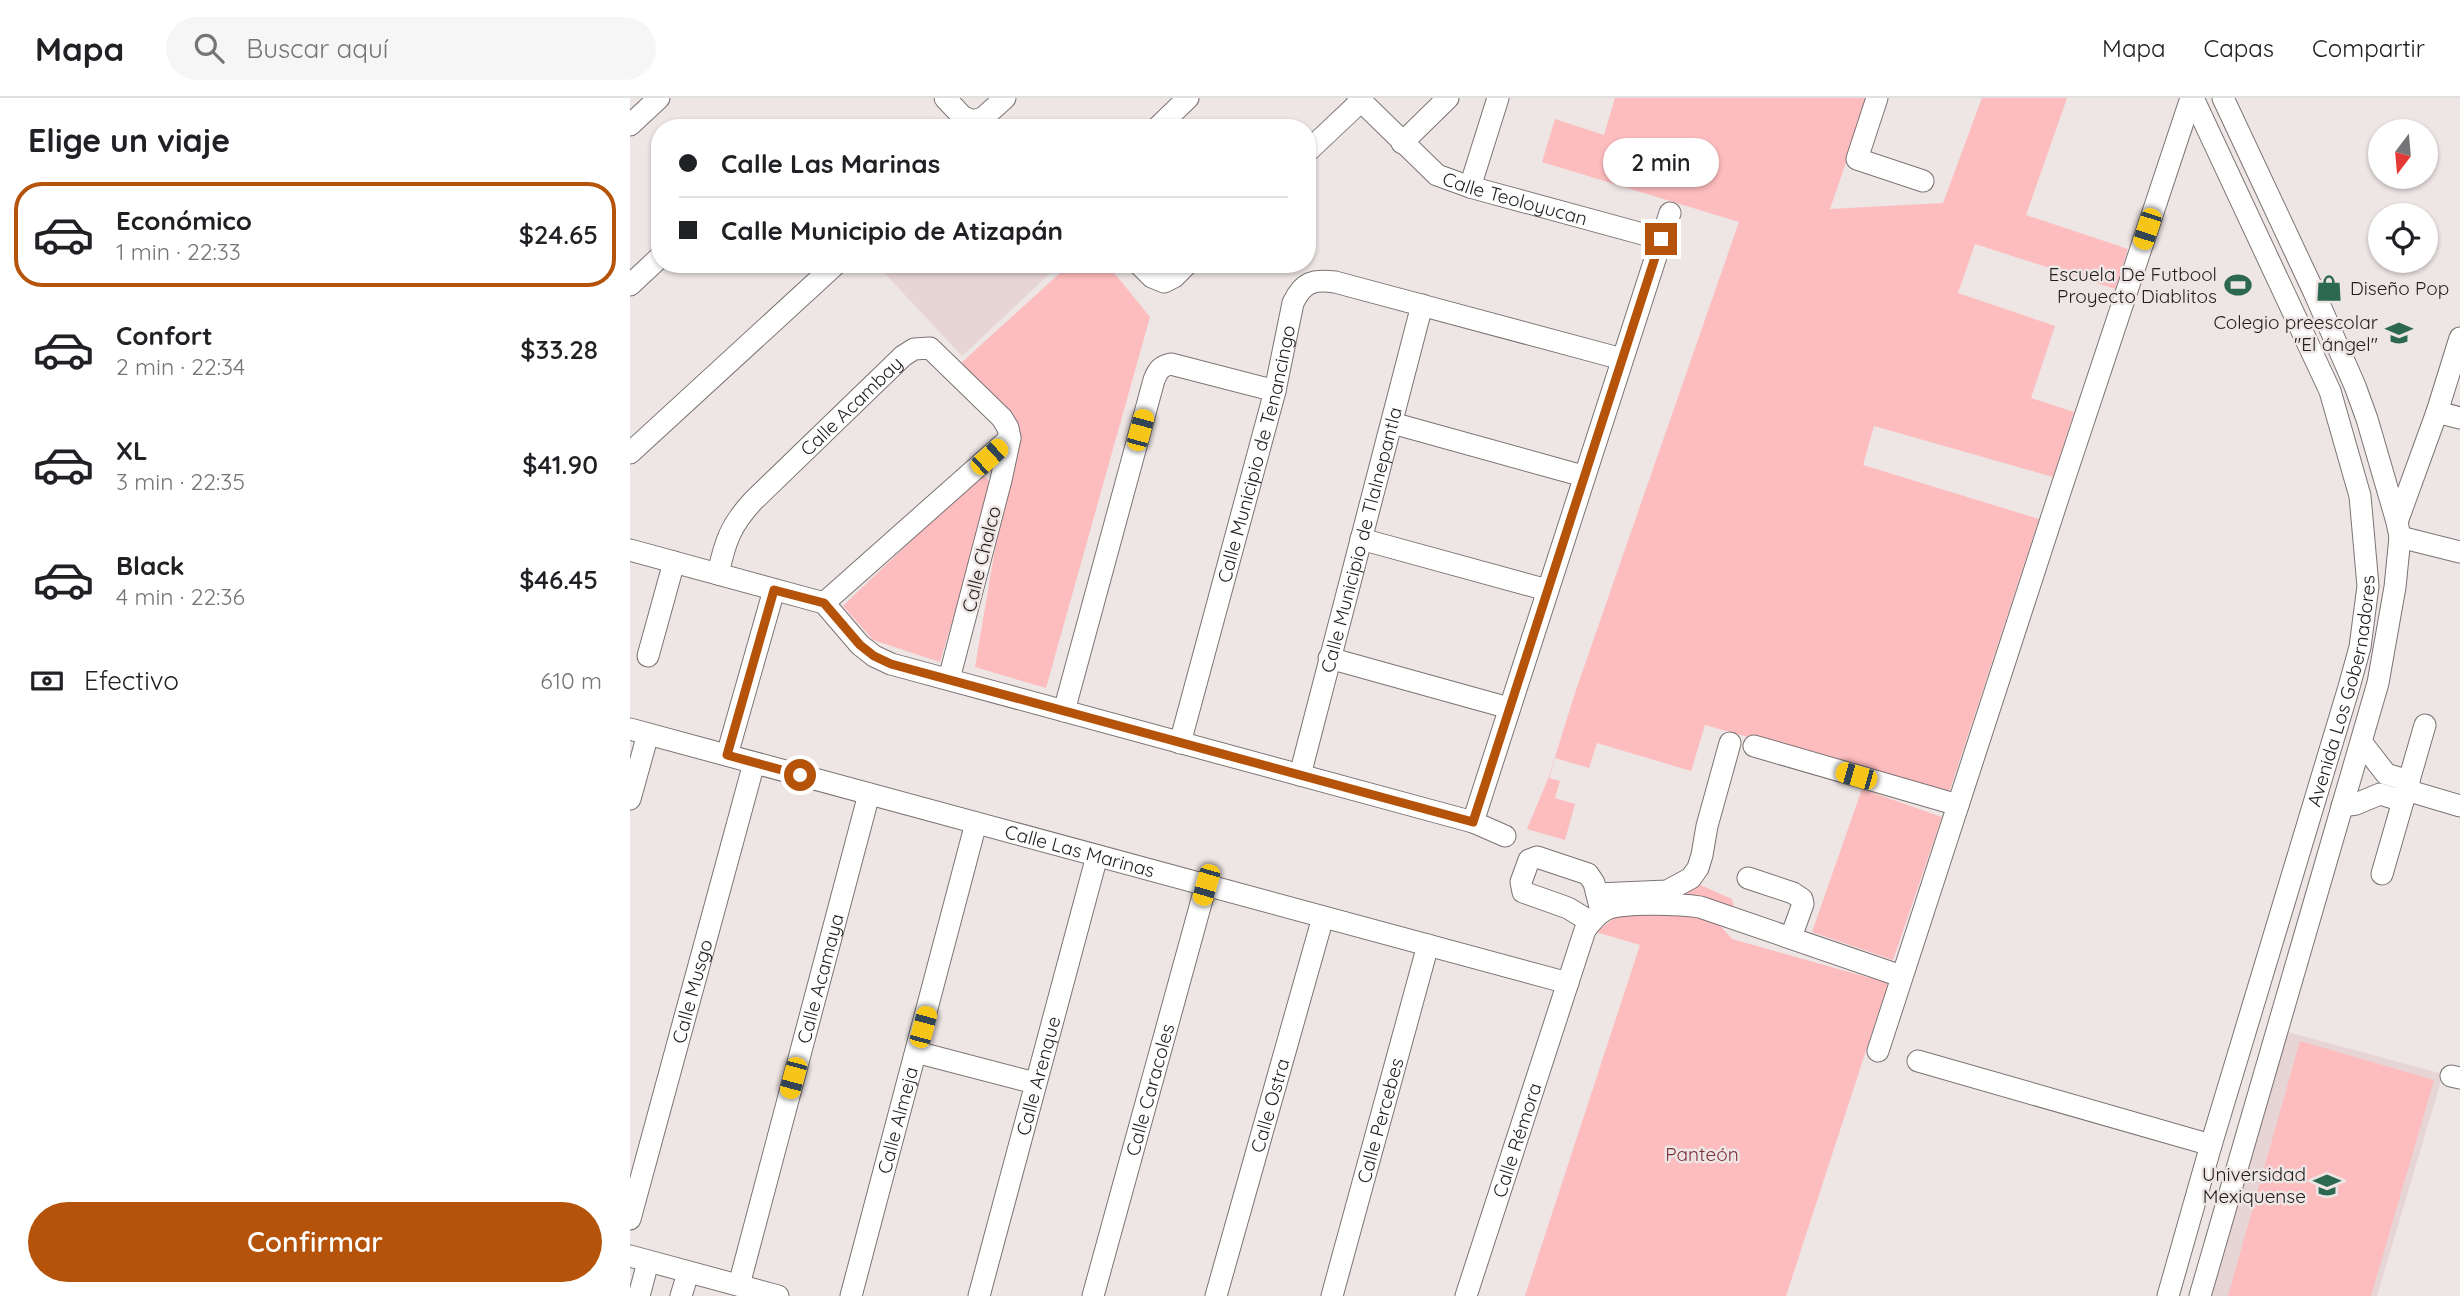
<!DOCTYPE html>
<html lang="es">
<head>
<meta charset="utf-8">
<style>
  body { margin:0; font-family:Quicksand,sans-serif; background:#f6f6f6; color:#202124; height:100vh; display:flex; flex-direction:column; font-size:26px; white-space:nowrap }
  * { box-sizing:border-box; margin:0 }
  p { font-size:23px; color:#757577 }
  .icon { flex:none; width:38px; height:38px; fill:none; stroke:currentColor; stroke-width:2; stroke-linecap:round; stroke-linejoin:round }
  .map { position:relative; flex:1; overflow:hidden }
  .side { display:flex; flex-direction:column; background:#fff; width:630px }
  .side>* { flex:none }
  .banner { position:absolute; left:21px; top:21px; width:665px; height:154px; border-radius:28px; box-shadow:0 2px 5px #0004; display:grid; align-content:center; height:154px; padding:0 28px; background:#fff }
  .needle { width:46px; rotate:196deg }
  .fabs { position:absolute; left:1738px; top:21px; display:grid; gap:14px }
  .fabs a { display:grid; place-items:center; width:70px; height:70px; border-radius:50%; background:#fff; box-shadow:0 2px 5px #0004; font-size:35px }
  .end { position:absolute; width:32px; height:32px; margin:-16px; border:9px solid #b45309; background:#fff; box-shadow:0 0 0 4px #fff }
  .from { border-radius:50% }
  .bubble { position:absolute; height:49px; border-radius:24px; background:#fff; box-shadow:0 2px 5px #0004; font-size:23px; font-weight:600; line-height:49px; text-align:center }
  .car { position:absolute; width:21px; height:42px; margin:-21px -10px; border-radius:9px; box-shadow:0 0 5px 2px #0007; background:linear-gradient(#f5c518 24%,#345 0 40%,#f5c518 0 76%,#345 0 86%,#f5c518 0) }
  .banner b { display:flex; align-items:center; gap:24px; height:66px; font-size:26px }
  .banner b+b { border-top:2px solid #e0e0e0 }
  .banner i { width:18px; height:18px; background:#202124 }
  ul { padding:0; list-style:none }
  li { display:flex; align-items:center; gap:21px; height:105px; margin:0 14px 10px; padding:0 14px; border:4px solid transparent; border-radius:28px }
  li div { flex:1 }
  li b { display:block; font-size:26px }
  li em { font-style:normal; font-weight:600 }
  li.current { border-color:#b45309 }
  li>.icon { width:63px; height:63px; stroke-width:1.5 }
  h2 { padding:0 28px; font-size:32px; line-height:84px }
  .pay { display:flex; align-items:center; gap:18px; height:77px; padding:0 28px; font-size:26px }
  .pay p { margin-inline-start:auto }
  .cta { display:flex; gap:14px; margin-top:auto; padding:14px 28px }
  .cta a { flex:1; height:80px; border-radius:42px; background:#b45309; color:#fff; font-size:28px; font-weight:600; line-height:80px; text-align:center }
  header { display:flex; align-items:center; gap:42px; box-sizing:border-box; height:98px; padding:0 35px; background:#fff; border-bottom:2px solid #e0e0e0 }
  header strong { font-size:33px }
  nav { display:flex; gap:38px; margin-inline-start:auto; font-size:24px }
  .search { width:490px; height:63px; background:#f6f6f6; display:flex; align-items:center; gap:18px; box-sizing:border-box; padding:0 24px; border-radius:38px; color:#757577; font-size:26px }
  main { display:flex; flex:1; min-height:0 }
  .map>svg:first-child { display:block }
  .built { fill:#e7d5d5 }
  .green { fill:#fdbcbe }
  .lines { fill:none; stroke-linecap:round; stroke-linejoin:round }
  .minor-casing { stroke:#7c7373; stroke-width:23 }
  .minor { stroke:#fff; stroke-width:21 }
  .route { stroke:#b45309; stroke-width:9 }
  .labels { text-anchor:middle; dominant-baseline:central; stroke-width:5; stroke-linejoin:round; paint-order:stroke }
  .street-label { font-size:19px; fill:#201d1d; stroke:#eee5e5 }
  .poi-label { font-size:19px; fill:#201d1d; stroke:#eee5e5; text-anchor:end }
  .park-label { font-size:19px; fill:#7c2f37; stroke:#eee5e5 }
</style>
</head>
<body>
<header>
<strong>Mapa</strong>
<div class="search"><svg class="icon" aria-label="search" viewBox="0 0 24 24"><circle cx="10" cy="10" r="6"/><path d="M15 15l6 6"/></svg>Buscar aquí</div>
<nav><a>Mapa</a><a>Capas</a><a>Compartir</a></nav>
</header>
<main>
<section class="side">
<h2>Elige un viaje</h2>
<ul>
<li class="current"><svg class="icon" aria-label="car" viewBox="0 0 24 24"><path d="M5 17H2v-5l4-1 3-4h7l3 4 3 1v5h-3M9 17h6M6 11h13"/><circle cx="7" cy="17" r="2"/><circle cx="17" cy="17" r="2"/></svg><div><b>Económico</b><p>1 min · 22:33</p></div><em>$24.65</em></li>
<li><svg class="icon" aria-label="car" viewBox="0 0 24 24"><path d="M5 17H2v-5l4-1 3-4h7l3 4 3 1v5h-3M9 17h6M6 11h13"/><circle cx="7" cy="17" r="2"/><circle cx="17" cy="17" r="2"/></svg><div><b>Confort</b><p>2 min · 22:34</p></div><em>$33.28</em></li>
<li><svg class="icon" aria-label="car" viewBox="0 0 24 24"><path d="M5 17H2v-5l4-1 3-4h7l3 4 3 1v5h-3M9 17h6M6 11h13"/><circle cx="7" cy="17" r="2"/><circle cx="17" cy="17" r="2"/></svg><div><b>XL</b><p>3 min · 22:35</p></div><em>$41.90</em></li>
<li><svg class="icon" aria-label="car" viewBox="0 0 24 24"><path d="M5 17H2v-5l4-1 3-4h7l3 4 3 1v5h-3M9 17h6M6 11h13"/><circle cx="7" cy="17" r="2"/><circle cx="17" cy="17" r="2"/></svg><div><b>Black</b><p>4 min · 22:36</p></div><em>$46.45</em></li>
</ul>
<div class="pay"><svg class="icon" aria-label="cash" viewBox="0 0 24 24"><path d="M3 7h18v10H3z"/><circle cx="12" cy="12" r="2"/></svg>Efectivo<p>610 m</p></div>
<div class="cta"><a>Confirmar</a></div>
</section>
<div class="map">
<svg width="1830" height="1198" viewBox="0 0 1830 1198">
  <rect width="100%" height="100%" fill="#eee5e5"/>
  <g class="built">
    <polygon points="246,166 430,166 332,258"/>
    <polygon points="1658,934 1813,976 1747,1198 1581,1198"/>
  </g>
  <g class="green">
    <polygon points="985,0 1238,0 1200,111 1313,105 1352,0 1437,0 1396,117 1498,151 1485,191 1345,146 1328,195 1425,228 1401,300 1444,314 1423,379 1244,328 1233,367 1409,421 1319,695 1075,627 1061,673 967,645 959,670 925,660 919,680 930,683 925,700 945,706 935,742 897,731 918,681 946,592 1109,124 912,64 925,21 974,37"/>
    <polygon points="440,166 477,166 520,219 416,590 345,569 381,357 331,265"/>
    <polygon points="351,376 363,386 310,564 243,542 213,508"/>
    <polygon points="1232,691 1312,719 1263,862 1182,834"/>
    <polygon points="1068,786 1102,801 1104,808 1101,810 1048,798"/>
    <polygon points="1061,815 1086,823 1102,841 1258,885 1156,1198 895,1198 1010,847 966,834 987,818"/>
    <polygon points="1670,943 1804,982 1741,1198 1598,1198"/>
  </g>
  <g class="lines">
    <defs>
      <g id="minor">
        <polyline points="315,0 332,18 342,23 353,20 375,0"/>
        <path id="s1" d="M 728,0 L 807,77 L 840,89 L 1031,141"/>
        <polyline points="1247,0 1227,61 1293,83"/>
        <polyline points="0,27 29,0"/>
        <polyline points="527,30 558,0"/>
        <polyline points="772,45 818,0"/>
        <polyline points="677,54 731,3"/>
        <polyline points="840,89 868,0"/>
        <polyline points="509,166 522,179 534,184 544,179 557,166"/>
        <polyline points="0,187 30,159"/>
        <polyline points="1807,314 1830,320"/>
        <polyline points="762,325 953,378"/>
        <polyline points="0,355 206,166"/>
        <polyline points="1767,424 1807,314 1830,240"/>
        <polyline points="1770,439 1830,454"/>
        <polyline points="731,441 917,492"/>
        <polyline points="0,452 194,505 230,547 244,558 261,566 843,724 875,738"/>
        <path id="s2" d="M 88,476 C 95,444 100,428 123,403 L 273,258 L 284,251 L 300,250 L 372,320 L 378,330 L 380,340 L 371,382 L 319,581"/>
        <polyline points="194,505 380,340"/>
        <polyline points="18,558 44,464"/>
        <polyline points="699,560 879,610"/>
        <path d="M 434,613 L 524,282 C 528,272 531,268 541,266 L 645,293"/>
        <path id="s3" d="M 0,631 L 938,885"/>
        <path id="s4" d="M 550,645 L 645,293 L 663,205 C 673,184 683,181 705,184 L 992,261"/>
        <polyline points="1732,645 1756,676 1779,683"/>
        <polyline points="1124,648 1328,707"/>
        <polyline points="97,657 144,492"/>
        <path id="s5" d="M 670,677 L 792,207"/>
        <polyline points="1776,692 1830,708"/>
        <polyline points="0,701 18,636"/>
        <polyline points="1712,708 1726,706 1750,696 1773,703"/>
        <polyline points="843,724 1040,115"/>
        <polyline points="1752,776 1795,627"/>
        <polyline points="1118,780 1163,795 1172,801 1173,806 1161,839"/>
        <polyline points="967,796 1037,793 1061,780 1068,770 1072,757 1077,728 1100,645"/>
        <polyline points="961,824 938,810 893,794 891,784 899,762 907,759 958,776 964,785 970,809"/>
        <polyline points="1248,953 1430,394 1561,0"/>
        <polyline points="286,954 405,985"/>
        <polyline points="1288,963 1581,1047"/>
        <polyline points="1821,978 1830,980"/>
        <path id="s6" d="M 0,1121 L 124,665"/>
        <polyline points="0,1158 148,1198"/>
        <path id="s7" d="M 109,1187 L 239,696"/>
        <polyline points="9,1198 18,1164"/>
        <polyline points="51,1198 58,1175"/>
        <path id="s8" d="M 221,1198 L 346,725"/>
        <path id="s9" d="M 349,1198 L 467,758"/>
        <path id="s10" d="M 463,1198 L 576,787"/>
        <path id="s11" d="M 586,1198 L 693,819"/>
        <path id="s12" d="M 702,1198 L 798,847"/>
        <path id="s13" d="M 836,1198 L 955,832 C 961,824 966,817 975,812 C 991,804 1050,806 1070,809 L 1271,878"/>
        <path id="s14" d="M 1538,1198 L 1581,1047 L 1719,589 L 1730,549 L 1738,488 L 1730,398 L 1700,293 L 1563,0"/>
        <polyline points="1570,1198 1748,585 1765,489 1770,439 1767,424 1737,321 1725,288 1684,194 1593,0"/>
      </g>
    </defs>
    <use href="#minor" class="minor-casing"/>
    <use href="#minor" class="minor"/>
  </g>
  <g class="lines">
    <polyline class="route" points="170,677 97,657 144,492 194,505 230,547 244,558 261,566 843,724 1031,141"/>
  </g>
  <defs>
    <symbol id="stadium-bare" viewBox="-9 -9 18 18"><path d="M0-5a6.5 5 0 1 0 0 10a6.5 5 0 1 0 0-10ZM-3.5-1.8h7v3.6h-7Z" fill="#2d6852" stroke="#eee5e5" stroke-width="2.5" paint-order="stroke"/></symbol>
    <symbol id="shop-bare" viewBox="-9 -9 18 18"><path d="M-5-2.5h2.3a2.7 3.5 0 0 1 5.4 0H5L5.5 6h-11ZM-1.5-2.5h3a1.5 2.3 0 0 0-3 0Z" fill="#2d6852" stroke="#eee5e5" stroke-width="2.5" paint-order="stroke"/></symbol>
    <symbol id="school-bare" viewBox="-9 -9 18 18"><path d="M0-5L7-2L0 1L-7-2ZM-4 1L0 2.5L4 1V4Q0 6-4 4Z" fill="#2d6852" stroke="#eee5e5" stroke-width="2.5" paint-order="stroke"/></symbol>
    <symbol id="university-bare" viewBox="-9 -9 18 18"><path d="M0-5L7-2L0 1L-7-2ZM-4 1L0 2.5L4 1V4Q0 6-4 4Z" fill="#2d6852" stroke="#eee5e5" stroke-width="2.5" paint-order="stroke"/></symbol>
  </defs>
  <g fill-rule="evenodd">
    <use href="#stadium-bare" x="1589" y="168" width="38" height="38"/>
    <use href="#shop-bare" x="1680" y="171" width="38" height="38"/>
    <use href="#school-bare" x="1750" y="216" width="38" height="38"/>
    <use href="#university-bare" x="1678" y="1068" width="38" height="38"/>
  </g>
  <g class="labels">
    <g class="street-label">
      <text stroke="none"><textPath href="#s1" startOffset="192">Calle Teoloyucan</textPath></text>
      <text stroke="none"><textPath href="#s2" startOffset="219">Calle Acambay</textPath></text>
      <text stroke="none"><textPath href="#s4" startOffset="299">Calle Municipio de Tenancingo</textPath></text>
      <text stroke="none"><textPath href="#s5" startOffset="243">Calle Municipio de Tlalnepantla</textPath></text>
      <text transform="translate(351 461) rotate(-76)">Calle Chalco</text>
      <text stroke="none"><textPath href="#s14" startOffset="630">Avenida Los Gobernadores</textPath></text>
      <text stroke="none"><textPath href="#s3" startOffset="466">Calle Las Marinas</textPath></text>
      <text stroke="none"><textPath href="#s7" startOffset="317">Calle Acamaya</textPath></text>
      <text stroke="none"><textPath href="#s6" startOffset="236">Calle Musgo</textPath></text>
      <text stroke="none"><textPath href="#s9" startOffset="228">Calle Arenque</textPath></text>
      <text stroke="none"><textPath href="#s10" startOffset="214">Calle Caracoles</textPath></text>
      <text stroke="none"><textPath href="#s11" startOffset="198">Calle Ostra</textPath></text>
      <text stroke="none"><textPath href="#s8" startOffset="182">Calle Almeja</textPath></text>
      <text stroke="none"><textPath href="#s12" startOffset="182">Calle Percebes</textPath></text>
      <text stroke="none"><textPath href="#s13" startOffset="164">Calle Rémora</textPath></text>
    </g>
    <g class="poi-label">
      <text x="1587" y="176">Escuela De Futbool<tspan x="1587" dy="22">Proyecto Diablitos</tspan></text>
      <text x="1720" y="190" text-anchor="start">Diseño Pop</text>
      <text x="1748" y="224">Colegio preescolar<tspan x="1748" dy="22">"El ángel"</tspan></text>
      <text x="1676" y="1076">Universidad<tspan x="1676" dy="22">Mexiquense</tspan></text>
    </g>
    <g class="park-label">
      <text x="1072" y="1056">Panteón</text>
    </g>
  </g>
</svg>
<div class="fabs">
<a><svg class="needle" viewBox="-14 -14 28 28"><path d="M0-13l5 13h-10z" fill="#e53935"/><path d="M0 13l5-13h-10z" fill="#757577"/></svg></a>
<a><svg class="icon" aria-label="locate" viewBox="0 0 24 24"><circle cx="12" cy="12" r="6"/><path d="M12 2v4M12 18v4M2 12h4M18 12h4"/></svg></a>
</div>
<i class="end from" style="left:170px;top:677px"></i>
<i class="end" style="left:1031px;top:141px"></i>
<div class="bubble" style="left:973px;top:40px;width:116px">2 min</div>
<i class="car" style="left:1517px;top:131px;rotate:198deg"></i>
<i class="car" style="left:510px;top:332px;rotate:15deg"></i>
<i class="car" style="left:359px;top:359px;rotate:48deg"></i>
<i class="car" style="left:1226px;top:678px;rotate:286deg"></i>
<i class="car" style="left:576px;top:787px;rotate:196deg"></i>
<i class="car" style="left:293px;top:929px;rotate:15deg"></i>
<i class="car" style="left:163px;top:980px;rotate:195deg"></i>
<div class="banner">
<b><i class="from"></i>Calle Las Marinas</b>
<b><i></i>Calle Municipio de Atizapán</b>
</div>
</div>
</main>
</body>
</html>
